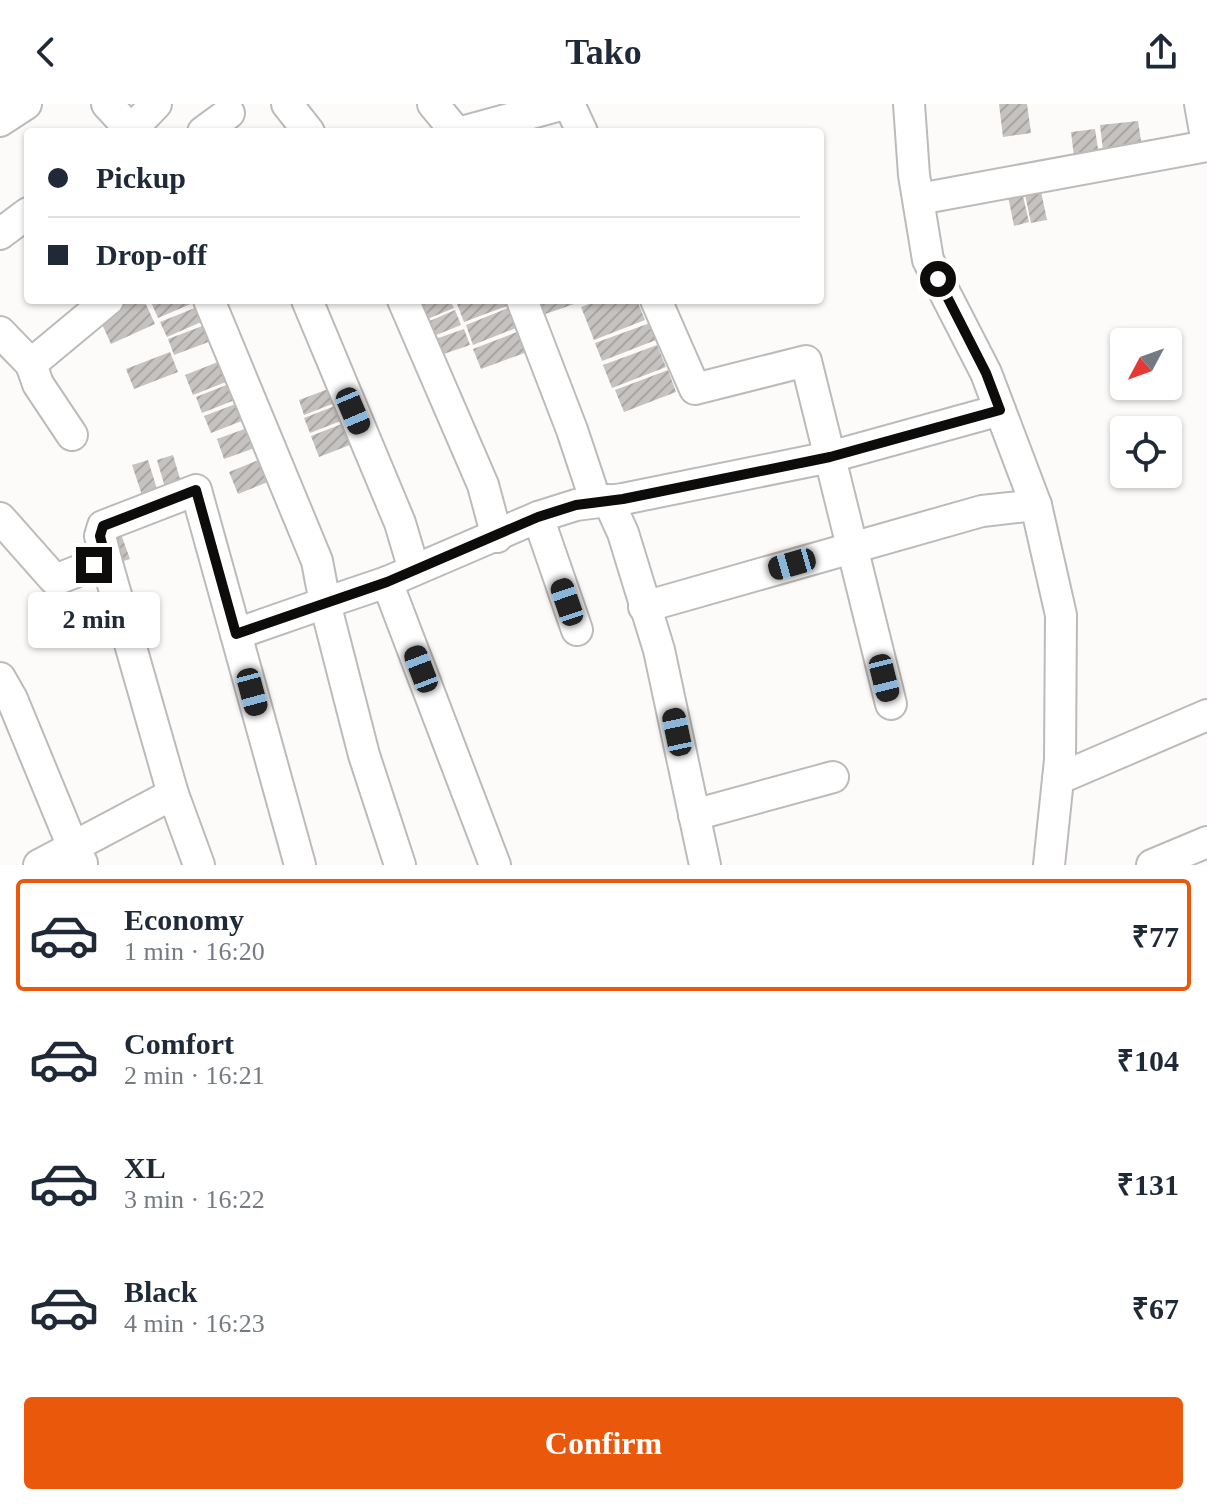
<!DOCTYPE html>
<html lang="en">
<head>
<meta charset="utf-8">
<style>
  body { margin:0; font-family:Georgia,serif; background:#f6f6f7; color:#1f2937; height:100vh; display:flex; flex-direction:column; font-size:30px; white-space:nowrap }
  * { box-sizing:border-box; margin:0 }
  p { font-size:26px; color:#747a83 }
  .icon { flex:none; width:44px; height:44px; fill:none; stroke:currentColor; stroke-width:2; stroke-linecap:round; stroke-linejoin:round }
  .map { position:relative; height:761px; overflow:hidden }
  .panel { display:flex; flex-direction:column; background:#fff; flex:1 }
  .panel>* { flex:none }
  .guide { position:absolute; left:24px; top:24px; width:800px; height:176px; border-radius:8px; box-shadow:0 2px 6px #0004; display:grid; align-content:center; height:176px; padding:0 24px; background:#fff }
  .needle { width:52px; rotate:229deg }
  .buttons { position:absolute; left:1110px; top:224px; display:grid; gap:16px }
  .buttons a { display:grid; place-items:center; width:72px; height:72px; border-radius:8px; background:#fff; box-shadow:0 2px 6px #0004; font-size:40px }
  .end { position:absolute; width:36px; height:36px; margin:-18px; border:10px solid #0d0c0b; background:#fff; box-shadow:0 0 0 4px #fff }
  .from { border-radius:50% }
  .bubble { position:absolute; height:56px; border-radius:8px; background:#fff; box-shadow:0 2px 6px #0004; font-size:26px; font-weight:700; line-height:56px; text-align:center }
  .car { position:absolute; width:24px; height:48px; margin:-24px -12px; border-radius:10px; box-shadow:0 0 6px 2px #0007; background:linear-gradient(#222 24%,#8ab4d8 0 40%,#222 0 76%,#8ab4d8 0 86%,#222 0) }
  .guide b { display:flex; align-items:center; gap:28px; height:76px; font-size:30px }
  .guide b+b { border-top:2px solid #e0e1e3 }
  .guide i { width:20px; height:20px; background:#1f2937 }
  ul { padding:14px 0 0; list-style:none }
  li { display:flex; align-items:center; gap:24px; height:112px; margin:0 16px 12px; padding:0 8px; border:4px solid transparent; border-radius:8px }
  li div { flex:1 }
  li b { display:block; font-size:30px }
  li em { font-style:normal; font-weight:700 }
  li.active { border-color:#ea580c }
  li>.icon { width:72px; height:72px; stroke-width:1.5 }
  .action { display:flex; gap:16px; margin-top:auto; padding:16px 24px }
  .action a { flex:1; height:92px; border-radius:8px; background:#ea580c; color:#fff; font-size:32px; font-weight:700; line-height:92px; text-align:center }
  header { display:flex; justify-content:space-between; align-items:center; height:104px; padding:0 24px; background:#fff; font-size:36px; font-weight:700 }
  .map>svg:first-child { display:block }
  .building { fill:url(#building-hatch) }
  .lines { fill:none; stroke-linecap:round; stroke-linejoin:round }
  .minor-casing { stroke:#bdbbb9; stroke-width:34 }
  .minor { stroke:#fff; stroke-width:30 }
  .route { stroke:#0d0c0b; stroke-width:10 }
</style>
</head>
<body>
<header><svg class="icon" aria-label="back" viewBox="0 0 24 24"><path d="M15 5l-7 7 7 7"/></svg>Tako<svg class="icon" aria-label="share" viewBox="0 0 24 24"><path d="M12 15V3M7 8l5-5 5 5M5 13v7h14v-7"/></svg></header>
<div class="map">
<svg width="1207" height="761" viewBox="0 0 1207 761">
  <defs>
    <pattern id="building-hatch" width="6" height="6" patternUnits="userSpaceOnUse" patternTransform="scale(2)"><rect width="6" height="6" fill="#c5c2c0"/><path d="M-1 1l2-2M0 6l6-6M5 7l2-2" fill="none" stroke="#a8a6a4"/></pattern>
  </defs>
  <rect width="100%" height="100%" fill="#fdfbf9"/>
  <g class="building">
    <polygon points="999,0 1027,0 1031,29 1003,33"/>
    <polygon points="1138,17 1143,50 1104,55 1100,21"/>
    <polygon points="1095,25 1100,58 1075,61 1071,28"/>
    <polygon points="1039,78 1047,116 1031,119 1023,81"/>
    <polygon points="1020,79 1029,118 1014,122 1006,82"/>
    <polygon points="126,196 144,196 155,220 111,240 97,209"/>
    <polygon points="150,196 200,196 158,214"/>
    <polygon points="428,196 450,196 454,204 418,219 411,203"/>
    <polygon points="468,196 511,196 512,200 464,218 457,200"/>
    <polygon points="527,196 576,196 577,199 534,214"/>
    <polygon points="600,196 637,196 645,216 594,236 581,203"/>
    <polygon points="202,201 208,215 167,233 160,218"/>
    <polygon points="513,202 521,222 473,241 466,221"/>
    <polygon points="455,206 461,221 424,236 418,222"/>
    <polygon points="213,218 219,234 174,251 168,235"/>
    <polygon points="650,219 656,236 602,257 595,239"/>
    <polygon points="464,225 470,241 432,254 427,238"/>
    <polygon points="522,226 530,247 481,265 473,245"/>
    <polygon points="657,241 666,263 612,284 603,261"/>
    <polygon points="170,248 178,268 134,285 126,265"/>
    <polygon points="228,254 236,274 193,291 185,271"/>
    <polygon points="668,266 676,288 624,308 615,286"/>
    <polygon points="239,276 245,292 202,309 196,293"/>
    <polygon points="339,281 345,295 304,311 299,296"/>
    <polygon points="246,296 252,313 211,329 204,312"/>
    <polygon points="345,298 351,313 310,329 304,314"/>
    <polygon points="352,316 360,337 319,353 311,332"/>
    <polygon points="258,320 266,340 224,355 217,335"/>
    <polygon points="173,351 183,385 167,390 157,356"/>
    <polygon points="268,352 278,374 238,390 229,368"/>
    <polygon points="148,356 160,395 145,400 132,361"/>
    <polygon points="118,422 130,455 115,460 104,427"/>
  </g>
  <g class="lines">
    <defs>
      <g id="minor">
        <polyline points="107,0 131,26"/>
        <polyline points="287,0 309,28"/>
        <polyline points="433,0 456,28"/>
        <polyline points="569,0 582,28"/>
        <polyline points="909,0 914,71 928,156 986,269 1036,401 1061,511 1060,656 1049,761"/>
        <polyline points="1200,0 1207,39"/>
        <polyline points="0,17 26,0"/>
        <polyline points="129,28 156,0"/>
        <polyline points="203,28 229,9"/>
        <polyline points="462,28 564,0"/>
        <polyline points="919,95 1207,42"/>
        <polyline points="0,130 28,109"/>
        <polyline points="209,196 317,457 325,499 236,530"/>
        <polyline points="307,196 400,419 414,466"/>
        <polyline points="403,196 483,381 497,433"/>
        <polyline points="522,196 572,326 591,383 593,398"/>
        <polyline points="656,196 695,285 806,257 891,600"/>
        <polyline points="0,228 31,260 108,196"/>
        <polyline points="31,260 38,280 72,331"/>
        <polyline points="608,396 623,429 659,546 705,761"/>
        <polyline points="538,413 577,526"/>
        <polyline points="0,414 55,476 106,456 100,432 103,422 196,386 300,761"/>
        <polyline points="106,456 173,690"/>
        <polyline points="387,478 495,761"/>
        <polyline points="644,503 982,407 1036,401"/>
        <polyline points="0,574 12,595 73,743 82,759"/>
        <polyline points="1058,675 1207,611"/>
        <polyline points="694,711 833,673"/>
        <polyline points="39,761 173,690 199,761"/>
        <polyline points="400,761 364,651 325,499 387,478 538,413 576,401 623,395 830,353 1000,306"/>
        <polyline points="1152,761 1207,738"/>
      </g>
    </defs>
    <use href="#minor" class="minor-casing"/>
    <use href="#minor" class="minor"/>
  </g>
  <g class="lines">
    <polyline class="route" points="94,461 106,456 100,432 103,422 196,386 236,530 387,478 538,413 576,401 623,395 830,353 1000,306 986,269 938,175"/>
  </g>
</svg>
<div class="buttons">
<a><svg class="needle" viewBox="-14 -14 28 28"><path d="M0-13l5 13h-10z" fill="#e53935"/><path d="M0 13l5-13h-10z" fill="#747a83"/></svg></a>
<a><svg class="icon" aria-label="locate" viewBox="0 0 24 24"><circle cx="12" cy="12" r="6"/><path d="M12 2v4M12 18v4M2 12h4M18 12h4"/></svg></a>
</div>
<i class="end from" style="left:938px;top:175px"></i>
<i class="end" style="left:94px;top:461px"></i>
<div class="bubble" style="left:28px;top:488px;width:132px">2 min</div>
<i class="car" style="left:353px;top:307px;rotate:157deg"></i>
<i class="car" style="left:792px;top:460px;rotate:254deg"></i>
<i class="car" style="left:567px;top:498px;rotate:341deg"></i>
<i class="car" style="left:421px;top:565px;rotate:339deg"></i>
<i class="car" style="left:884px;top:574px;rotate:166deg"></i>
<i class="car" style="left:252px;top:588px;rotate:165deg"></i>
<i class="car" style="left:677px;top:628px;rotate:348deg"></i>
<div class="guide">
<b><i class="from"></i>Pickup</b>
<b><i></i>Drop-off</b>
</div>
</div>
<section class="panel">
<ul>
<li class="active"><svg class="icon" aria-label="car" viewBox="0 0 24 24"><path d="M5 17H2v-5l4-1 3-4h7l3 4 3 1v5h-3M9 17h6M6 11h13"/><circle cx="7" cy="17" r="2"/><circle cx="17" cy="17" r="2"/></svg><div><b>Economy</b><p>1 min · 16:20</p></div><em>₹77</em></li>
<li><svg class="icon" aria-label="car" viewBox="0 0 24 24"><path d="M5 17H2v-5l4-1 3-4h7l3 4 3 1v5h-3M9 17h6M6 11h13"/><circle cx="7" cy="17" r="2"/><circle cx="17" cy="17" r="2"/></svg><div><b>Comfort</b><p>2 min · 16:21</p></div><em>₹104</em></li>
<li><svg class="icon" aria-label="car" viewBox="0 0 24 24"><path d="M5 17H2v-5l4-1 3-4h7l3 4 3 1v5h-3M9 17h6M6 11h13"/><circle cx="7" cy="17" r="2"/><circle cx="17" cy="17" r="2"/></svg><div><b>XL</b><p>3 min · 16:22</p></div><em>₹131</em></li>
<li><svg class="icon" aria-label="car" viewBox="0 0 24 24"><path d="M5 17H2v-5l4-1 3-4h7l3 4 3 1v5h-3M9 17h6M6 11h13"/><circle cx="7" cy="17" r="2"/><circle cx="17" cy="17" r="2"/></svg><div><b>Black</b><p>4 min · 16:23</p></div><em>₹67</em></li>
</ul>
<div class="action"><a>Confirm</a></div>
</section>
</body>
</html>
